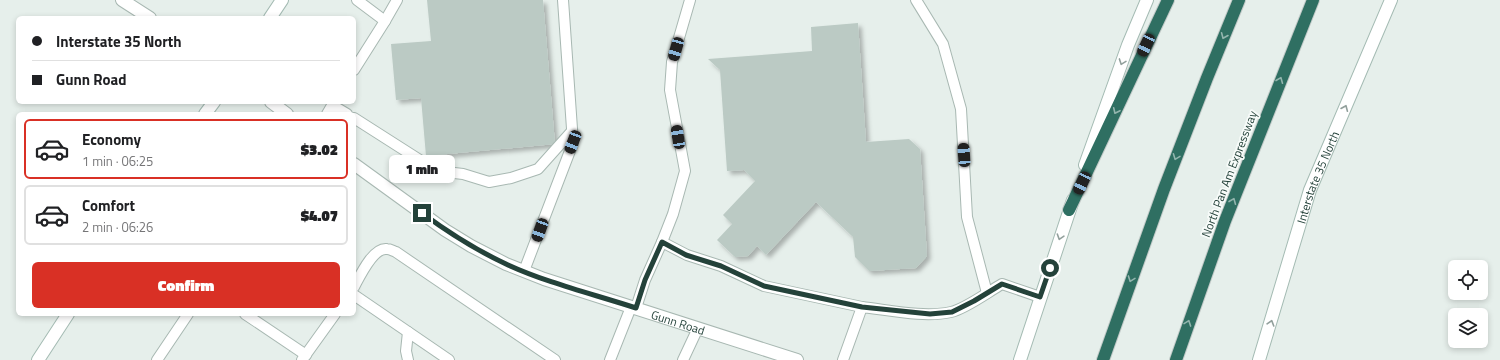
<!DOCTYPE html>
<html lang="en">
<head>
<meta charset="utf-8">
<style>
  body { margin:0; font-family:"Titillium Web",sans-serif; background:#f2f2f2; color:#202124; height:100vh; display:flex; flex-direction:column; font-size:15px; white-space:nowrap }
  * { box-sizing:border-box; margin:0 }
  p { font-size:13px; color:#757577 }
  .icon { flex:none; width:22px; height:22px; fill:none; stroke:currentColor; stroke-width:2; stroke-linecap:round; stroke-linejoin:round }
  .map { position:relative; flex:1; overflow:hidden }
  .details { position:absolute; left:16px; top:112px; width:340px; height:204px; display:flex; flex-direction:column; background:#fff; border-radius:6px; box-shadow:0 2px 6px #0003 }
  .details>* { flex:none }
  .top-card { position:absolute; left:16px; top:16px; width:340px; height:88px; border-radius:6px; box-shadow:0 2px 6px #0003; display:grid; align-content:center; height:88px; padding:0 16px; background:#fff }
  .fabs { position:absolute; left:1448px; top:260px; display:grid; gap:8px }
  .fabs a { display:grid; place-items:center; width:40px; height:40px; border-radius:6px; background:#fff; box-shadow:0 2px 6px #0003; font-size:20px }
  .end { position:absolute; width:18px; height:18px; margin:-9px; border:5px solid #24423a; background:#fff; box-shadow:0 0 0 2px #fff }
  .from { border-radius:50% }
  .bubble { position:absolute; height:28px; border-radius:6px; background:#fff; box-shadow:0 2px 6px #0003; font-size:13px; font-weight:800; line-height:28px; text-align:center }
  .car { position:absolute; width:12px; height:24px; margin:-12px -6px; border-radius:5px; box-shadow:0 0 3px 1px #0007; background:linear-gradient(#222 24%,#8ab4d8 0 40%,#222 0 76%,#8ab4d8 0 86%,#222 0) }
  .top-card b { display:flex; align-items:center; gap:14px; height:38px; font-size:15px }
  .top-card b+b { border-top:1px solid #e0e0e0 }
  .top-card i { width:10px; height:10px; background:#202124 }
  ul { padding:7px 0 0; list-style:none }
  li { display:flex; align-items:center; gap:12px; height:60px; margin:0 8px 6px; padding:0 8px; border:2px solid #e0e0e0; border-radius:6px }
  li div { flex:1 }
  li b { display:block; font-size:15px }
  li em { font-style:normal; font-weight:800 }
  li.current { border-color:#d93025 }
  li>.icon { width:36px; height:36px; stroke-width:1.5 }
  .cta { display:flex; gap:8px; margin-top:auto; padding:8px 16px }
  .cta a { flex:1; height:46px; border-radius:6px; background:#d93025; color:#fff; font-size:16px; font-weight:800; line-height:46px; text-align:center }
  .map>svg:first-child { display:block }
  .building { fill:#bbcac4; filter:url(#shadow) }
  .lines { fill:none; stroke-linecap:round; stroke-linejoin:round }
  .service-casing { stroke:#a8b8b2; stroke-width:12 }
  .minor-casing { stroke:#a8b8b2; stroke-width:14 }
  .secondary-casing { stroke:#a4bbb3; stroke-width:14 }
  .motorway-casing { stroke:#c2cac8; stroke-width:14 }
  .service { stroke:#fff; stroke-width:10 }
  .minor { stroke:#fff; stroke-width:12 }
  .secondary { stroke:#fff; stroke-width:12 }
  .motorway { stroke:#2f6f62; stroke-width:12 }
  .oneway { stroke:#93b5ae }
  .oneway2 { stroke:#92a09c }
  .route { stroke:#24423a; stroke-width:5 }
  .labels { text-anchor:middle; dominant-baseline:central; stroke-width:3.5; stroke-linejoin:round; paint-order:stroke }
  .street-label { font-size:12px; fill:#24423a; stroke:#f7fbf9 }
</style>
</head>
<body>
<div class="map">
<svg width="1500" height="360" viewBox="0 0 1500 360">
  <defs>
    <filter id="shadow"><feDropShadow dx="3.5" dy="3.5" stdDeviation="2" flood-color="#0004"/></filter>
  </defs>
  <rect width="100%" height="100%" fill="#e6efeb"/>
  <g class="building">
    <polygon points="427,0 543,0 555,144 426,156 421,98 396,100 391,44 431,41"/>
    <polygon points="858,23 866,142 909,139 920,149 927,256 916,268 869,271 855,257 853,237 816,202 766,255 757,246 748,256 735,257 717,240 732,224 723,215 755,181 744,170 727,171 720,70 708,59 812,51 811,27"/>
  </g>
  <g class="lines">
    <defs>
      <g id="service">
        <polyline points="690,0 672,62 670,90 685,171 673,214 662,242 687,255 721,266 764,286 862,307"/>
        <polyline points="916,0 943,44 961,109 967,217 987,293"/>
        <polyline points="385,21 397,0"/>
        <polyline points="354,70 385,21 357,0"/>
        <polyline points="332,105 347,114"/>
        <polyline points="327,114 334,102"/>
        <polyline points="354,118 437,171 463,174 489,182 511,178 538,169 572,131"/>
        <polyline points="524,271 573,143 563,0"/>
        <path d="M 354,287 C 360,276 373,247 387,249 C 390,249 393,251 396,252 L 555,360"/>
        <polyline points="354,295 449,360"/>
        <polyline points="636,308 645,280 662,242"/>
        <polyline points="245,314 306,355"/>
        <polyline points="408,332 406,351 408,360"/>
        <polyline points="157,360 188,314"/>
        <polyline points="302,360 335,314"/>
        <polyline points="610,360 631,307"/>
        <polyline points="683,360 698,328"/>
        <path d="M 843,360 L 862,307 C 889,310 924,318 951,312 C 965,309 988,292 1002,284 L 1040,297"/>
      </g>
      <g id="minor">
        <polyline points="122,0 150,18"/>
        <polyline points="271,102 287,114"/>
        <path id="s1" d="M 354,164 L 445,230 L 471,246 L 506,264 L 544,279 L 797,360"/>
      </g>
      <g id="secondary">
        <polyline points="270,18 282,0"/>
        <polyline points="205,114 214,102"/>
        <polyline points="1085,165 1128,45 1147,0"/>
        <polyline points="38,360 68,314"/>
        <polyline points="1020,360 1073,200"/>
        <path id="s2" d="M 1259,360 L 1310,190 L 1391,0"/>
      </g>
      <g id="motorway">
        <polyline points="1069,210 1168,0"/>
        <polyline points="1103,360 1164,189 1207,78 1239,0"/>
        <polyline points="1176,360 1225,221 1313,0"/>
      </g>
    </defs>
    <use href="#service" class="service-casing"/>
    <use href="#minor" class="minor-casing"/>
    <use href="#secondary" class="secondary-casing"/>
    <use href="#motorway" class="motorway-casing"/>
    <use href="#service" class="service"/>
    <use href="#minor" class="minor"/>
    <use href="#secondary" class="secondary"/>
    <use href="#motorway" class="motorway"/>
  </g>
  <defs><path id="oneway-chevron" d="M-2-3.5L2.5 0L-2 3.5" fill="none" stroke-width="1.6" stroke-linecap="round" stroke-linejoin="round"/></defs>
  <g class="oneway">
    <use href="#oneway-chevron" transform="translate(1224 36) rotate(113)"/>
    <use href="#oneway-chevron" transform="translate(1280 80) rotate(-68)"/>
    <use href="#oneway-chevron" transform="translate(1116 111) rotate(115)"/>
    <use href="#oneway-chevron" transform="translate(1176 157) rotate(111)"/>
    <use href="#oneway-chevron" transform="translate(1233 201) rotate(-68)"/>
    <use href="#oneway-chevron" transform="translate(1131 279) rotate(110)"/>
    <use href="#oneway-chevron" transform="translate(1188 323) rotate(-70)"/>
  </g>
  <g class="oneway2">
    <use href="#oneway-chevron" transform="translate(1122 62) rotate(110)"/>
    <use href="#oneway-chevron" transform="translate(1345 108) rotate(-67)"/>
    <use href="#oneway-chevron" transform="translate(1060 237) rotate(108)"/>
    <use href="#oneway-chevron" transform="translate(1271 323) rotate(-73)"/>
  </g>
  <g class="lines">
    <path class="route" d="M 422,213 C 449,233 476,250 506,264 C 547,283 593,294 636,308 L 645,280 L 662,242 L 686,255 L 721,266 L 764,286 L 862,307 L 930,314 L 952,312 L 974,301 L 1002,284 L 1040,297 L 1050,268"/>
  </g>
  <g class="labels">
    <g class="street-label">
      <text transform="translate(1229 174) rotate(-69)">North Pan Am Expressway</text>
      <text stroke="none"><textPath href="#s2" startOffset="192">Interstate 35 North</textPath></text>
      <text stroke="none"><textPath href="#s1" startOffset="364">Gunn Road</textPath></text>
    </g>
  </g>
</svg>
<div class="fabs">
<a><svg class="icon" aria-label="locate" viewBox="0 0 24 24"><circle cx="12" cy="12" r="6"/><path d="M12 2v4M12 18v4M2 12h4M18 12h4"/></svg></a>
<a><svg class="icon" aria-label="layers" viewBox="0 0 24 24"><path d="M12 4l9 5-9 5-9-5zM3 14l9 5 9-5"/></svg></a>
</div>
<i class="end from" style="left:1050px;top:268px"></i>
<i class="end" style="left:422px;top:213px"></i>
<div class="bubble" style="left:389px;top:155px;width:66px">1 min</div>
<i class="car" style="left:1146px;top:45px;rotate:205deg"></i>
<i class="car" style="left:676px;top:49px;rotate:196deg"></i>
<i class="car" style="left:678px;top:137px;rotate:351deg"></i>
<i class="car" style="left:573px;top:142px;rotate:201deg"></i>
<i class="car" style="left:964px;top:155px;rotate:356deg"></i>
<i class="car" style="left:1082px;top:183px;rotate:205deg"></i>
<i class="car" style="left:540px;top:230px;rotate:200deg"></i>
<div class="top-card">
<b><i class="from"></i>Interstate 35 North</b>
<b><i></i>Gunn Road</b>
</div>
<section class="details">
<ul>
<li class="current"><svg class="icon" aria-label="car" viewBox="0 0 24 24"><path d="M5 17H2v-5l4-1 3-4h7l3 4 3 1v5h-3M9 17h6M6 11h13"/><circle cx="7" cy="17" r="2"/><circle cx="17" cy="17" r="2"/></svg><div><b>Economy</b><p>1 min · 06:25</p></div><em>$3.02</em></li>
<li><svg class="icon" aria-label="car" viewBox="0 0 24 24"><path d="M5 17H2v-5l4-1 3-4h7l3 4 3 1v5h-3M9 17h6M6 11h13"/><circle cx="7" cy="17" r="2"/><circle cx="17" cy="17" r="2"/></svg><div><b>Comfort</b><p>2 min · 06:26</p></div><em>$4.07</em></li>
</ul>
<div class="cta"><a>Confirm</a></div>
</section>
</div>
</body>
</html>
